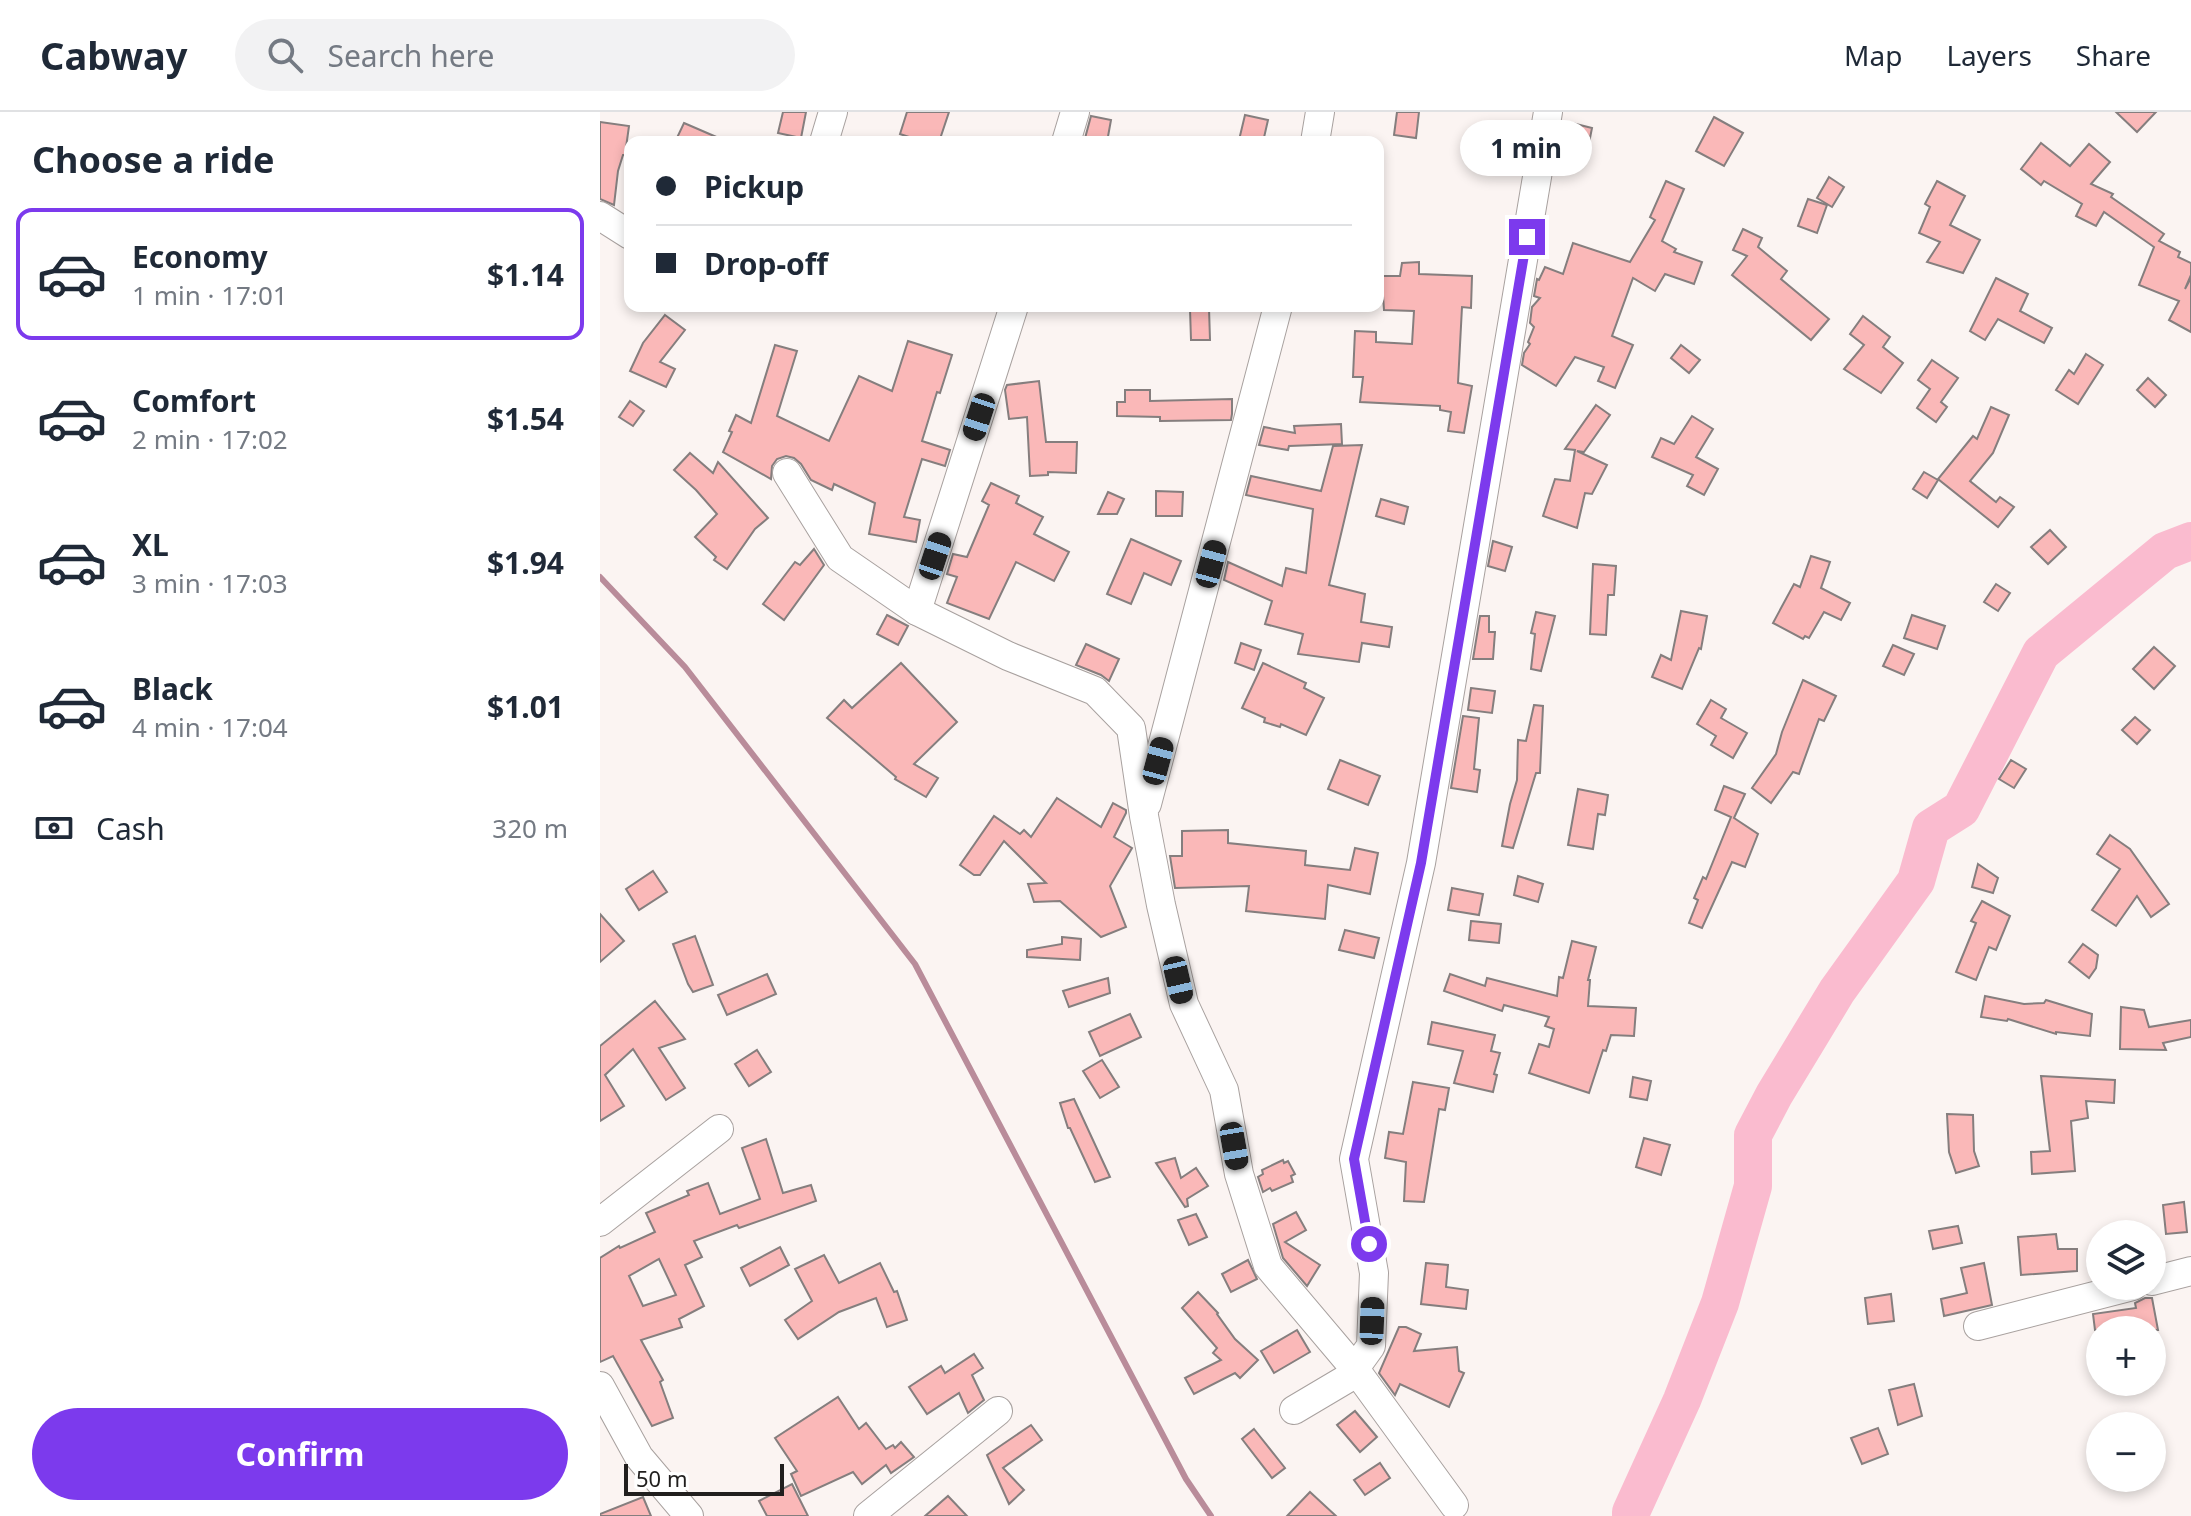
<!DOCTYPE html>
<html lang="en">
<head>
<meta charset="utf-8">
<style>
  body { margin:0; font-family:"Noto Sans",sans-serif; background:#f2f2f3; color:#1f2937; height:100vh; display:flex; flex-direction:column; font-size:30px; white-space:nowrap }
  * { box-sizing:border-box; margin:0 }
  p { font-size:26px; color:#747a83 }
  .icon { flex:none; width:44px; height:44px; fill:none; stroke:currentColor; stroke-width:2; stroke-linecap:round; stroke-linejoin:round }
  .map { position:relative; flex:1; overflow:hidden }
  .details { display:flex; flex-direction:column; background:#fff; width:600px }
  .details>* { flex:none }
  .top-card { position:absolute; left:24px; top:24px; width:760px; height:176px; border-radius:16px; box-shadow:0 4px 12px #0003; display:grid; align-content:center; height:176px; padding:0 32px; background:#fff }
  .buttons { position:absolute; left:1486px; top:1108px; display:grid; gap:16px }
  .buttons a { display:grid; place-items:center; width:80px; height:80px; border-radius:50%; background:#fff; box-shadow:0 4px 12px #0003; font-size:40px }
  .scale { position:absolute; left:24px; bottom:20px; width:160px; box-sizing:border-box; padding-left:8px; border:4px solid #211f1e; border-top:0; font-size:22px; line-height:28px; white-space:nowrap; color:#211f1e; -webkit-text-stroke:6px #fff; paint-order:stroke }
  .end { position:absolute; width:36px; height:36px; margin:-18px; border:10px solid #7c3aed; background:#fff; box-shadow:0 0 0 4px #fff }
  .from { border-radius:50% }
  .bubble { position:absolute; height:56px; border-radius:28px; background:#fff; box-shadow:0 4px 12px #0003; font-size:26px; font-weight:700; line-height:56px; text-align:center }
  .car { position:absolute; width:24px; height:48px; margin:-24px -12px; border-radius:10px; box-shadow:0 0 6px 2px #0007; background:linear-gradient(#222 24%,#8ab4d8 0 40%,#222 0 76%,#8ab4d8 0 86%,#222 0) }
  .top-card b { display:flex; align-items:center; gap:28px; height:76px; font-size:30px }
  .top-card b+b { border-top:2px solid #e0e1e3 }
  .top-card i { width:20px; height:20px; background:#1f2937 }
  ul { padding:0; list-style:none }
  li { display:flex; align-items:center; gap:24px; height:132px; margin:0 16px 12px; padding:0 16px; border:4px solid transparent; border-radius:16px }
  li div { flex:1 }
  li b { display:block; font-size:30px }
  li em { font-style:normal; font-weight:700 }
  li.current { border-color:#7c3aed }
  li>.icon { width:72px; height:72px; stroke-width:1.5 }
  h2 { padding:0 32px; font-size:36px; line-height:96px }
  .pay { display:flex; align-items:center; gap:20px; height:88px; padding:0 32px; font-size:30px }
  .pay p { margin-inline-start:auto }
  .action { display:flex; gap:16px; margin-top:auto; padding:16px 32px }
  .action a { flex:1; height:92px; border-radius:48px; background:#7c3aed; color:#fff; font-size:32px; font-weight:700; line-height:92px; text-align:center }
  header { display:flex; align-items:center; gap:48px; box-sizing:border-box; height:112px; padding:0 40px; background:#fff; border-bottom:2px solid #e0e1e3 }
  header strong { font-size:38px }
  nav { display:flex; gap:44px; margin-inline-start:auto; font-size:28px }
  .search { width:560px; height:72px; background:#f2f2f3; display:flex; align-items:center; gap:20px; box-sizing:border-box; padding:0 28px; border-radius:44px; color:#747a83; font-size:30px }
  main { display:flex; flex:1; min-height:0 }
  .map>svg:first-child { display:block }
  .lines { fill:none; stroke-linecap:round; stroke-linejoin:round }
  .stream { stroke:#b98c9a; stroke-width:6 }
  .river { stroke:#fabbcf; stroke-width:38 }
  .building { fill:#fab8b8; stroke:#857e7e; stroke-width:2; fill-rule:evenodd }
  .minor-casing { stroke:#a8a19f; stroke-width:30 }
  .minor { stroke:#fff; stroke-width:28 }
  .route { stroke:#7c3aed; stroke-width:10 }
</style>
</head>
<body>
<header>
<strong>Cabway</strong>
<div class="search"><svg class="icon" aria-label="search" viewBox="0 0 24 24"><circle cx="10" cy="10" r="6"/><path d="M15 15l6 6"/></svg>Search here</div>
<nav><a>Map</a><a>Layers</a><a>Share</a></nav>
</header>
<main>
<section class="details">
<h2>Choose a ride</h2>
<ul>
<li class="current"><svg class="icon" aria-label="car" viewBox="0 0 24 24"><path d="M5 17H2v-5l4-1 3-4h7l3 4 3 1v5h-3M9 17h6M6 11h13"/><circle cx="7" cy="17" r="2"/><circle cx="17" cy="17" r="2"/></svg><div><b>Economy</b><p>1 min · 17:01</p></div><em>$1.14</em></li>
<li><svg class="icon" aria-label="car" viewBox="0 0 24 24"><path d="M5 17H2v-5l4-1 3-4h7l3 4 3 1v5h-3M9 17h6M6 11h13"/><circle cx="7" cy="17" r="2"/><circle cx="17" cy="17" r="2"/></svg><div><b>Comfort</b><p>2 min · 17:02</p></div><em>$1.54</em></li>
<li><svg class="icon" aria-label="car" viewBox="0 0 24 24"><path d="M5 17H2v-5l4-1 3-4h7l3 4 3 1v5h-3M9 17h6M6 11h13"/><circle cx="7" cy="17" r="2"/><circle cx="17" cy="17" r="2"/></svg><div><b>XL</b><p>3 min · 17:03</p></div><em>$1.94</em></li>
<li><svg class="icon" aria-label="car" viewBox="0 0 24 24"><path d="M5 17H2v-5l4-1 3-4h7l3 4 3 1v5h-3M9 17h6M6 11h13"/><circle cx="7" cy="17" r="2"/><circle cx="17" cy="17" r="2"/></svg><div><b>Black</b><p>4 min · 17:04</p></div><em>$1.01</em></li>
</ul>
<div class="pay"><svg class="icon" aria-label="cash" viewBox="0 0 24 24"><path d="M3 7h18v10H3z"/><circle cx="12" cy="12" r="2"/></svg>Cash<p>320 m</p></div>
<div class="action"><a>Confirm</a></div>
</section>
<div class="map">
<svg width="1591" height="1404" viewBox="0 0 1591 1404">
  <rect width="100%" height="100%" fill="#fbf4f2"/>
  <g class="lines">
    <polyline class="stream" points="0,465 85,555 315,852 586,1367 611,1404"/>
    <polyline class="river" points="1031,1404 1031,1400 1082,1288 1120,1191 1153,1074 1153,1023 1174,983 1237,879 1316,769 1331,716 1361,697 1441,541 1565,439 1591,429"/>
  </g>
  <g class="building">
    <polygon points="183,0 206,0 201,26 178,21"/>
    <polygon points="307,0 349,0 339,30 324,30 300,22"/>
    <polygon points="797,0 819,0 816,26 794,23"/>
    <polygon points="1516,0 1556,0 1537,20"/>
    <polygon points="645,3 668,8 663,30 639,28"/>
    <polygon points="491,4 511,8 507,30 484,30"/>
    <polygon points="1114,5 1143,21 1124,54 1096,39"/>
    <polygon points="0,10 29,14 25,43 23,43 18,59 14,93 0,87"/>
    <polygon points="84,11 128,30 75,30"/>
    <polygon points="972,11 992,16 988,36 967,31"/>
    <polygon points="1441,31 1470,54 1489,32 1510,50 1491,72 1513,82 1511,85 1564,122 1559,129 1580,140 1578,145 1591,151 1591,163 1585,177 1591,166 1591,220 1569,208 1579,189 1539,173 1554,135 1504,100 1496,114 1476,104 1482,92 1444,69 1441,73 1421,57"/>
    <polygon points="1229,65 1244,75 1232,95 1217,86"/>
    <polygon points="1066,69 1084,77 1062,129 1076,137 1074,140 1102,150 1094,172 1065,162 1055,179 1033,166 1012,224 1033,233 1015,276 998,269 1004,255 975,245 956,274 922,253 924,241 930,232 928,230 934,215 930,211 932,195 940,186 934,184 937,167 939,168 945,155 963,162 973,131 1030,150 1055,108 1050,105"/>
    <polygon points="1337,69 1365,84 1350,113 1380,128 1363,161 1327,150 1340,130 1319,121 1330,95 1325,92"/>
    <polygon points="1208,87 1227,93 1217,121 1198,114"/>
    <polygon points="1143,117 1162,126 1158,135 1187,159 1181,167 1229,207 1211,228 1132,163 1147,144 1133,138"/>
    <polygon points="819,150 819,162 872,164 871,196 862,195 858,271 872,274 864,321 848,319 851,300 840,298 840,294 760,290 763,265 753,265 755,219 776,220 776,230 812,232 814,199 784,198 783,183 778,183 778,164 800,164 802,151"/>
    <polygon points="1396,166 1428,182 1420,199 1452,216 1444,231 1398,207 1385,228 1370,219"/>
    <polygon points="609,196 610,228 591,228 590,197"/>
    <polygon points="65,203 85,218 60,250 75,257 66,275 30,259 43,231"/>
    <polygon points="1263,204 1290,225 1283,235 1303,251 1281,281 1244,257 1264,233 1250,222"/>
    <polygon points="308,229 352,243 340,281 337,280 322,329 350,338 345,354 322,347 304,405 320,408 316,430 269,422 275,391 234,372 232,378 211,368 201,352 194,346 186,344 177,347 172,354 171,367 123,340 132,320 129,319 136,303 151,311 175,233 197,239 177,304 229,329 259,264 292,279"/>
    <polygon points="1081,233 1100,248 1089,261 1071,246"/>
    <polygon points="1486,242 1503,253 1478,292 1456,278 1469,258 1474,262"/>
    <polygon points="1332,248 1358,266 1341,290 1347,295 1336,310 1317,296 1330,277 1318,268"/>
    <polygon points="1548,266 1566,283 1555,295 1537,278"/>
    <polygon points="439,269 446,330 477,330 476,361 448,360 448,363 430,364 427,305 409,307 405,278 407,273"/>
    <polygon points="525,278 550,278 550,289 632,287 632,302 631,308 560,309 560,305 517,304 517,290 525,290"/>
    <polygon points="30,289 44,299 33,314 19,305"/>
    <polygon points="996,293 1010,303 984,340 977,339 1007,353 992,382 985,381 977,416 943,404 955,367 970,369 975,338 965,337"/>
    <polygon points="1391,295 1409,303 1393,341 1370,369 1396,390 1400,385 1414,395 1398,415 1338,367 1373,324 1377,327"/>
    <polygon points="1092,304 1113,317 1096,345 1118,357 1104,383 1087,374 1093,363 1052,345 1061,326 1074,332"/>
    <polygon points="741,312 742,332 689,334 688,338 659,333 664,315 695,321 694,314"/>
    <polygon points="762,333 729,473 765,482 761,510 792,515 789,535 762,531 759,550 698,542 703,522 665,512 672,489 624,468 628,450 682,474 686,456 706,461 713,397 646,383 651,364 721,379 733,334"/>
    <polygon points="90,341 113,361 118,350 168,406 155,417 127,457 114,448 116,445 95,425 117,402 96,378 74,358"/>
    <polygon points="1324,360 1338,368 1327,386 1313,377"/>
    <polygon points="391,371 419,384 416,391 443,405 434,422 469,440 454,469 416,450 389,507 347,491 357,465 347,462 353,442 367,445 389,393 382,389"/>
    <polygon points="556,379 583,380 582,404 556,404"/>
    <polygon points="508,380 524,387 517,402 498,402"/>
    <polygon points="781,387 808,395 804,412 776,404"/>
    <polygon points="1450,418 1466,435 1448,452 1431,435"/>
    <polygon points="531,427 581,449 571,473 544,461 531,492 507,482"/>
    <polygon points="893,429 912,435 905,459 888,454"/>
    <polygon points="214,437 224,453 184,508 163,492 195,450 200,453"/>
    <polygon points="1211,444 1230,450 1221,476 1250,491 1241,508 1224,500 1209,526 1205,524 1203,527 1173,511 1194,472 1200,475"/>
    <polygon points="993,452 1016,454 1014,483 1008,483 1006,523 990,522"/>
    <polygon points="1396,472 1410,481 1398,499 1384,490"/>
    <polygon points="1081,499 1107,504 1101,537 1099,536 1082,577 1052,565 1061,543 1071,548"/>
    <polygon points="936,500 955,504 941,559 931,557 935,522 931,521"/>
    <polygon points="287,503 308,514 298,533 277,522"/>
    <polygon points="1312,503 1345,514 1337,537 1304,526"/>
    <polygon points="880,504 889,504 889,520 895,520 893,547 873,547"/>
    <polygon points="641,531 661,538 654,558 635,551"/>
    <polygon points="486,532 519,547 509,569 501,563 476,553"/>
    <polygon points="1293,533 1314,542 1304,563 1283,554"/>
    <polygon points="1554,535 1575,554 1554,577 1533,557"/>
    <polygon points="301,551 357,610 314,652 338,666 326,685 295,667 296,665 227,606 244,588 252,596"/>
    <polygon points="663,551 706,571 704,576 724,586 706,623 681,612 680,615 664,610 665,606 642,596"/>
    <polygon points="1203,568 1236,584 1224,609 1219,607 1199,662 1193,660 1171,691 1152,676 1176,642 1182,620"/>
    <polygon points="871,576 895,579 892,601 868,598"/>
    <polygon points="1111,588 1126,597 1121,606 1147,621 1133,646 1111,633 1116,624 1097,612"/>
    <polygon points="934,593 943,594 940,661 936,661 913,736 902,734 910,692 917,668 918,628 926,629"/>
    <polygon points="863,604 879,606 874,657 880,658 877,680 851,676"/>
    <polygon points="1535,605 1550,618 1537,632 1522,618"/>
    <polygon points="740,648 780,664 768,693 728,677"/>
    <polygon points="1411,648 1426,657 1414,676 1399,667"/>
    <polygon points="1124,674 1145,682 1134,706 1158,722 1145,755 1132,750 1102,816 1089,811 1098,788 1094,786 1103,765 1106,767 1131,705 1115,698"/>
    <polygon points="978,677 1008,683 1005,703 998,702 993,737 968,733"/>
    <polygon points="457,686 501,715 513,691 526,698 526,701 514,725 532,736 510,774 526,815 501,825 460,789 434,790 428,772 446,771 404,729 380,763 374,763 360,753 394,704 420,722 424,718 431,725"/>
    <polygon points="628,718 628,731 706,739 705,753 750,758 755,736 778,741 770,782 728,773 725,807 646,799 649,774 575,776 570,744 582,744 582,719"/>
    <polygon points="1510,723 1530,737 1569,792 1551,805 1537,784 1516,814 1492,798 1520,757 1497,742"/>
    <polygon points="1378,752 1398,766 1393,781 1372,775"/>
    <polygon points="53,759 67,780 39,798 26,777"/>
    <polygon points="918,764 943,772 938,790 914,783"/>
    <polygon points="852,776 883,782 879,803 848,798"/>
    <polygon points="1382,789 1410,804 1396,838 1389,835 1376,868 1356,860 1376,811 1371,809"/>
    <polygon points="0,802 24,829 0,850"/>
    <polygon points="871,809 901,812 899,831 869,828"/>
    <polygon points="745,818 779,826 774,846 739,838"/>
    <polygon points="95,824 113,873 93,880 88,872 73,832"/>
    <polygon points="462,825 481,827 480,848 427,845 427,838 462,832"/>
    <polygon points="972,829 996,835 988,868 990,868 988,894 1036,896 1034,924 1011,923 1006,939 1003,938 989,981 929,961 939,932 949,935 954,917 945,914 949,905 904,893 902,899 844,879 850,862 885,874 887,866 957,884 959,865 963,866"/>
    <polygon points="1483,832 1498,843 1496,856 1489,866 1469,850"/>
    <polygon points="167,862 176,882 127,903 118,883"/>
    <polygon points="508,866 510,881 469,895 463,879"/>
    <polygon points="1385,884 1424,892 1444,891 1446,888 1492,902 1490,924 1456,920 1456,922 1408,907 1407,909 1381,905"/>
    <polygon points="55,889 85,927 59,936 85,976 66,988 33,937 5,963 24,994 0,1009 0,934"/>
    <polygon points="1521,895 1544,898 1549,915 1591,908 1591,925 1563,931 1566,938 1520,937"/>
    <polygon points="530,902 541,925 500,944 489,920"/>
    <polygon points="832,910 895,923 891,939 900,941 894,962 897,963 893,980 854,971 863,939 828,932"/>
    <polygon points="157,938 171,960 149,974 135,952"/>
    <polygon points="502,948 519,975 500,986 483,959"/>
    <polygon points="1441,964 1515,968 1514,991 1486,989 1488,1006 1471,1009 1475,1059 1432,1062 1431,1040 1450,1039"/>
    <polygon points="1033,965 1051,969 1047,988 1030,985"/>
    <polygon points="813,970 849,976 845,998 839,997 824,1090 804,1089 806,1050 785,1046 789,1020 803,1022"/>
    <polygon points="474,987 510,1065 495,1070 470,1016 468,1016 460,991"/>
    <polygon points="1347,1002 1373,1003 1374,1039 1379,1054 1356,1061 1349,1040"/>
    <polygon points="1044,1026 1070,1033 1061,1063 1036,1055"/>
    <path d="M 166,1027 L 183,1081 L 211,1073 L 216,1089 L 139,1116 L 137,1113 L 94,1129 L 102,1145 L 85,1153 L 104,1194 L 79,1207 L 82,1215 L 41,1228 L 63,1268 L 60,1270 L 73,1306 L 52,1314 L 13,1244 L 0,1250 L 0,1146 L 19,1134 L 20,1136 L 55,1120 L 46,1101 L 89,1083 L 87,1079 L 108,1071 L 120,1102 L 160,1087 L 142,1036 ZM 59,1147 L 76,1183 L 43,1194 L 29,1164 Z"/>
    <polygon points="575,1046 581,1066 596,1056 608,1074 587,1087 588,1094 585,1095 556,1051"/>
    <polygon points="683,1048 684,1051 688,1049 695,1062 691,1064 693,1070 672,1079 670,1076 663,1080 658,1065 663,1062 662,1058"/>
    <polygon points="1584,1090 1587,1120 1566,1122 1563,1093"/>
    <polygon points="696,1100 706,1118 685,1130 720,1153 707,1174 683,1146 673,1112"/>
    <polygon points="596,1102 607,1125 589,1133 578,1108"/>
    <polygon points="1358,1114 1362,1131 1333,1137 1329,1119"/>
    <polygon points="1456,1122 1458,1137 1477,1137 1477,1159 1421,1163 1418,1125"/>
    <polygon points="180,1135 189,1153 150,1174 141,1156"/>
    <polygon points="224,1143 239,1171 280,1151 294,1180 297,1179 307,1208 287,1215 276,1186 239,1200 198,1227 185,1208 212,1189 195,1157"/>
    <polygon points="648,1148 657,1167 631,1180 622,1162"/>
    <polygon points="826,1151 848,1153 846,1175 868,1178 866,1197 821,1192"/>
    <polygon points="1384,1151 1392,1193 1344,1204 1341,1187 1367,1181 1361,1156"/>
    <polygon points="598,1180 618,1201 617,1202 635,1227 658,1248 640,1266 635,1261 594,1282 585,1266 621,1248 613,1241 617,1236 582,1196"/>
    <polygon points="1291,1182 1294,1209 1268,1212 1265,1186"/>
    <polygon points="1545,1186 1552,1186 1558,1218 1495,1218 1493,1202 1536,1196 1535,1191"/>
    <polygon points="799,1215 806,1215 821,1222 814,1239 857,1235 859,1259 864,1261 849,1295 800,1272 795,1283 779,1261"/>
    <polygon points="697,1218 710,1240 674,1261 661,1239"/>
    <polygon points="374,1242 383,1256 372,1263 384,1288 368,1301 359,1281 327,1302 309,1275 341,1254 345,1261"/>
    <polygon points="1314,1272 1322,1304 1298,1313 1289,1278"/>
    <polygon points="238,1285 259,1317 266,1311 286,1337 293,1333 295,1336 301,1330 314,1345 291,1361 286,1353 262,1372 253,1360 201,1384 191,1362 197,1359 175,1326"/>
    <polygon points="755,1299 777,1325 760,1340 737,1313"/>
    <polygon points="431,1313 442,1328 403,1356 424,1378 409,1392 387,1343"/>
    <polygon points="1278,1316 1288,1342 1262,1352 1251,1326"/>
    <polygon points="654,1317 685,1356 672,1366 642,1327"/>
    <polygon points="780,1351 790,1366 765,1383 754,1368"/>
    <polygon points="192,1372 208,1404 167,1404 159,1389"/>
    <polygon points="710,1380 736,1404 687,1404"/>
    <polygon points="348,1384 367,1404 325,1404"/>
    <polygon points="43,1385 51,1404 0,1404 0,1402"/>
  </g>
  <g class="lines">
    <defs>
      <g id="minor">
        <polyline points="224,30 233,0"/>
        <polyline points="466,30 475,0"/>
        <polyline points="715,30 720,0"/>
        <polyline points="0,104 30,123"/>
        <polyline points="187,361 240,446 317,499 408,544 495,579 531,616 544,704 561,793 584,892 624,978 639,1062 668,1154 755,1257 854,1393"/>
        <polyline points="317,499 414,194"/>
        <polyline points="547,692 678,194"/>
        <polyline points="0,1110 119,1017"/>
        <polyline points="1552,1169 1591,1159"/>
        <polyline points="1378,1214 1533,1174"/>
        <polyline points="0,1274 39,1345 89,1404"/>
        <polyline points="694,1298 748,1266 771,1234 774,1161 754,1047 821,751 948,0"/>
        <polyline points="268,1404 398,1299"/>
      </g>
    </defs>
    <use href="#minor" class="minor-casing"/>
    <use href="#minor" class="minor"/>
  </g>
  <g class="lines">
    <polyline class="route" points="769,1132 754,1047 821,751 927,125"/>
  </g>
</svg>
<div class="buttons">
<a><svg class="icon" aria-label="layers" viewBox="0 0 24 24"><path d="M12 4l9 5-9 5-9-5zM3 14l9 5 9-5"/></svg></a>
<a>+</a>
<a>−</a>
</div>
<div class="scale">50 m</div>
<i class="end from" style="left:769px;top:1132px"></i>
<i class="end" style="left:927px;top:125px"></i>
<div class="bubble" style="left:860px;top:8px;width:132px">1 min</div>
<i class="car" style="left:379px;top:305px;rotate:198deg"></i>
<i class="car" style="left:335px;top:444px;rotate:18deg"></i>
<i class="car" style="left:611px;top:452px;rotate:15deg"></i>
<i class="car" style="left:558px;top:649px;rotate:15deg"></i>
<i class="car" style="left:578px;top:868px;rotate:167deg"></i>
<i class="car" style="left:634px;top:1034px;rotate:170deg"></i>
<i class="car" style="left:772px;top:1209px;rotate:2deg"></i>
<div class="top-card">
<b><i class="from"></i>Pickup</b>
<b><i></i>Drop-off</b>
</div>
</div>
</main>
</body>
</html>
